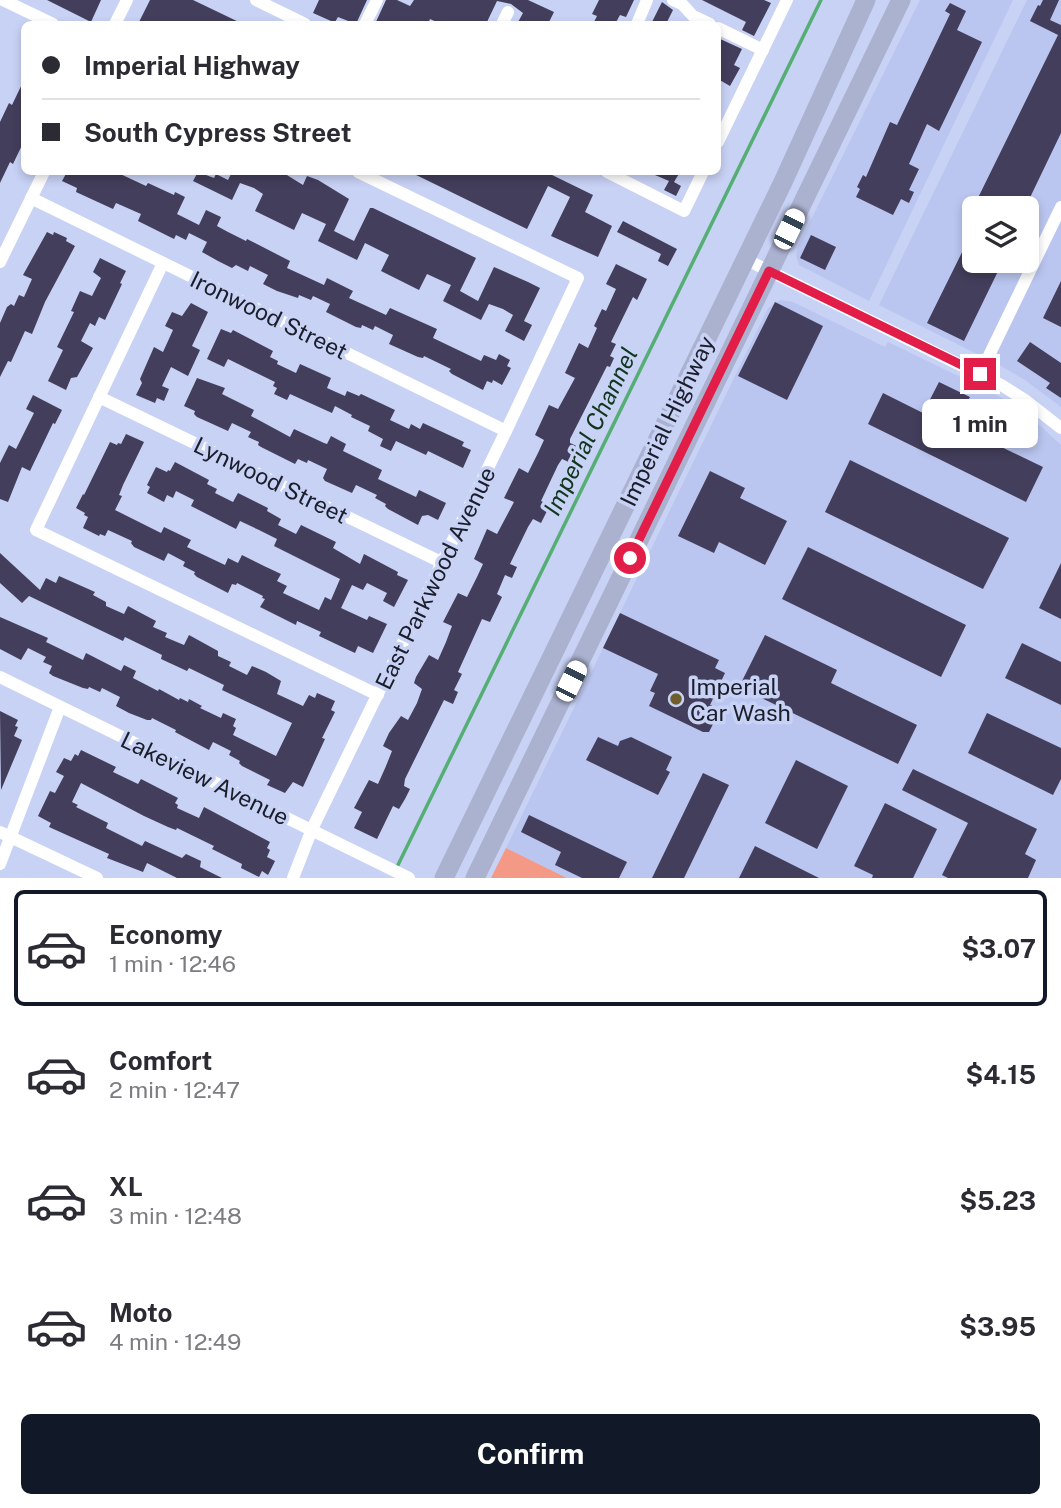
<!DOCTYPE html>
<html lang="en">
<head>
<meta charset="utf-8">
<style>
  body { margin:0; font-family:"Public Sans",sans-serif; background:#f7f7f7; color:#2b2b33; height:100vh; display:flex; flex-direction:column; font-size:26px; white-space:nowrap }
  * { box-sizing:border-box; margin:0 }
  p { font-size:23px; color:#7c7c81 }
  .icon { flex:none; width:38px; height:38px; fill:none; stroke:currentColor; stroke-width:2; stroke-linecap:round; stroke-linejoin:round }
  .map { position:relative; height:878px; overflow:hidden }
  .details { display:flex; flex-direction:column; background:#fff; flex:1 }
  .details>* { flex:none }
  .top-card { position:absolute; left:21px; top:21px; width:700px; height:154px; border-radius:10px; box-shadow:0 4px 10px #0003; display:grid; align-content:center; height:154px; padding:0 21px; background:#fff }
  .buttons { position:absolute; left:962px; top:196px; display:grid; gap:14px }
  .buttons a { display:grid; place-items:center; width:77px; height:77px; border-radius:10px; background:#fff; box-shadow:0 4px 10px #0003; font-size:35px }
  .end { position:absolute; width:32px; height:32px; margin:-16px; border:9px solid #e11d48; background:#fff; box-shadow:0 0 0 4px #fff }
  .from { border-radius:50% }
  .bubble { position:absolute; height:49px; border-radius:10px; background:#fff; box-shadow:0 4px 10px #0003; font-size:23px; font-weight:700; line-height:49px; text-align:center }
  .car { position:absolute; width:21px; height:42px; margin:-21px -10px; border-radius:9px; box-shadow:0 0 5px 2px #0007; background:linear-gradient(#fff 24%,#345 0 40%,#fff 0 76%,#345 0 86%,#fff 0) }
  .top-card b { display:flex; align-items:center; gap:24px; height:66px; font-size:26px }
  .top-card b+b { border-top:2px solid #e1e1e2 }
  .top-card i { width:18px; height:18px; background:#2b2b33 }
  ul { padding:12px 0 0; list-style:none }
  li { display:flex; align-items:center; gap:21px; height:116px; margin:0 14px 10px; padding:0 7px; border:4px solid transparent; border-radius:10px }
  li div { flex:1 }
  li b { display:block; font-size:26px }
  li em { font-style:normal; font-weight:700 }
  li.current { border-color:#111827 }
  li>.icon { width:63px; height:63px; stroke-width:1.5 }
  .action { display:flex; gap:14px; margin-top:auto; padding:14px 21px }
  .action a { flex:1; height:80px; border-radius:10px; background:#111827; color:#fff; font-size:28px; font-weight:700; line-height:80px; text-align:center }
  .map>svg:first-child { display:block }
  .built { fill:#bac6f0; fill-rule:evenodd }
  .green { fill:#f39986 }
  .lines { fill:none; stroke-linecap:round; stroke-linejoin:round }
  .stream { stroke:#55ae73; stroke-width:3.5 }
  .building { fill:#433e5b }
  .minor { stroke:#fff; stroke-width:12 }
  .primary { stroke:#abb2d0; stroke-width:19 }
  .route { stroke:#e11d48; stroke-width:9 }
  .poi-dot { fill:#6e5e2c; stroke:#c8d2f5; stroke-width:2.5 }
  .labels { text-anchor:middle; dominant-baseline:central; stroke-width:7; stroke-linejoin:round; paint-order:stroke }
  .street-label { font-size:23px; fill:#1a1d2a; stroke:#c8d2f5 }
  .poi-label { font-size:23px; fill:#1a1d2a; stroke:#c8d2f5; text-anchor:start }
  .water-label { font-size:24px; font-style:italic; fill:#10361e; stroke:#c8d2f5 }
</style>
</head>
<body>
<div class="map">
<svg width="1061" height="878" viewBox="0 0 1061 878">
  <rect width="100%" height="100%" fill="#c8d2f5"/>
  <g class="built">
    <polygon points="920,0 1013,0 869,301 799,265 796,255 798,246"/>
    <path d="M 1027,0 L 1061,0 L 1061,407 L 1025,380 L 1001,366 L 879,305 ZM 975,208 L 1027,208 L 1027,261 L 975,261 Z"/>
    <polygon points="780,300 793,302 885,347 888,342 979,386 1006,400 1036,422 1061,445 1061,878 568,878 506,848 768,308"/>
  </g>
  <polygon class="green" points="506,848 567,878 568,878 491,878"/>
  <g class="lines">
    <polyline class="stream" points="397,867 821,0"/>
  </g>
  <g class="building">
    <polygon points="47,0 101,0 91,22"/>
    <polygon points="150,0 193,0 243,24 138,24"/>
    <polygon points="319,0 367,0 356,24 338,17 335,22 331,21 313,13"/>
    <polygon points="386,0 397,0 410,6 414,0 528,0 554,12 548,24 517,24 523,13 511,4 497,1 486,24 441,24 430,19 428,24 375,24"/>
    <polygon points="599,0 634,0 626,17 620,15 615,24 593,24 597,16 592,14"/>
    <polygon points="702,0 764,0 771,3 754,36 742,30 746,22"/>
    <polygon points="1043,0 1059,0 1050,20 1061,25 1061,133 1025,208 973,208 1058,35 1030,21 1038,5 1040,6"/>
    <polygon points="662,2 673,10 666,24 651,24"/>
    <polygon points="950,3 966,11 957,30 982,42 939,131 927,124 909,164 919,169 909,190 914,192 909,203 901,199 893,215 856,197 860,189 857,187 863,175 866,177 890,122 897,125 950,14 945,11"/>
    <polygon points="718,38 742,49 734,65 740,68 730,86 718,79"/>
    <polygon points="24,80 24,141 13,164 10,162 0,183 0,122 9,103 12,105"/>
    <polygon points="67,172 116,172 146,186 148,183 174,195 175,192 185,197 177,214 199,225 206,210 221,217 217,226 228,232 246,241 247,239 290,261 287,268 324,285 327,278 353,291 349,298 386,315 390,308 437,329 433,338 481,361 484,355 496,360 499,354 510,360 507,366 511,368 502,385 493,380 492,383 487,381 483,390 452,374 449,371 451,369 424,356 423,358 418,357 389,344 393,335 375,326 373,330 362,325 361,328 356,327 326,312 330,304 313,296 311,300 299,295 298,298 277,291 263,284 268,275 250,266 248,271 236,265 232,268 218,261 202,252 207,242 189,233 186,240 176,235 174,239 138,221 141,214 116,203 113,209 76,192 77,188 62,181"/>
    <polygon points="198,172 214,178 216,174 228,180 232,172 282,172 303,185 307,176 318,180 349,199 334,231 354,241 370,208 373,208 476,258 460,291 478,301 494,267 528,282 540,288 524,321 532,325 524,341 505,331 513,315 503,309 489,304 481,320 443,301 451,285 427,274 419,290 381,271 389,255 365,243 357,260 318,241 326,224 302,213 294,230 255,211 263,194 254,188 240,183 232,200 193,181"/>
    <polygon points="410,172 546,172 593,195 585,212 612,226 598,257 551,236 570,197 548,186 527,229"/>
    <polygon points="648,172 680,172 674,182 681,186 676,196 664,190 669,181"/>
    <polygon points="623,221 677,249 668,266 658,261 661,254 617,232"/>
    <polygon points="975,226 975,261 1003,261 964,341 927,323"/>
    <polygon points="47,232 53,235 54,232 67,238 66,241 75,246 45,302 32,334 25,331 11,362 8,361 0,377 0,323 7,307 11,304 14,306 19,295 24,297 32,279 23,275"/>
    <polygon points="811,235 836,247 825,270 800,258"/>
    <polygon points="100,258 126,271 120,283 122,284 105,320 99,317 95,326 90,323 81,341 93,348 77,377 71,378 66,390 48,381 63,350 57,347 74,312 71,311 80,291 92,296 101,278 93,272"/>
    <polygon points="616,264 647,279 637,300 633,297 611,342 616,344 610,356 614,358 610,367 607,366 570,439 570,443 579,447 571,463 562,459 558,465 541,501 550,505 541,523 533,519 528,527 510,564 517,567 512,578 505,575 497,594 502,597 490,622 482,619 458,672 462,674 454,690 458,692 453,704 444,700 405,779 404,786 410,789 405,799 399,809 393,806 377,839 354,828 362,812 354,808 369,780 378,784 386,766 392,751 383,746 389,733 401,716 408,720 417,703 422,689 414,683 416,677 429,655 438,660 446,642 452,626 443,622 458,593 467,597 477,577 483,564 474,559 487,529 497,534 514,502 504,498 519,468 528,473 538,453 544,440 535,435 549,405 558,409 575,378 565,373 579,343 588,348 597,328 594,326 602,309 606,311 616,289 606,284"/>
    <polygon points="1061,281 1061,327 1043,318"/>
    <polygon points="775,302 823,326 787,400 738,376"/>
    <polygon points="191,303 208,312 192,346 200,350 188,376 171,367 162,386 169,389 164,401 157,398 155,403 136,395 142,383 140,379 154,347 163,352 173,330 165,326 172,312 182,316"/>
    <polygon points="221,329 231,333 233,330 273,351 270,357 278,361 277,364 296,373 300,364 331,378 327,388 345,396 347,391 359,396 361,394 395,410 390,420 409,429 411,424 420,429 423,423 464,442 462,446 471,450 463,468 428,451 426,455 396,441 391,451 380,446 383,439 368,431 370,426 351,417 352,415 335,406 332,413 290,394 287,400 274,394 277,388 273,386 275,382 228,359 224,367 207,359"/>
    <polygon points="1030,342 1061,363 1061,398 1046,388 1050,383 1017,361"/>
    <polygon points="197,378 225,388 222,394 254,410 251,416 290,437 294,429 324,443 327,444 331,436 346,444 343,451 382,470 378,479 416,497 419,490 446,503 438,520 428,515 422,516 418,525 388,509 385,506 386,504 375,498 377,495 356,485 352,493 325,481 323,478 327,469 308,460 307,463 298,459 295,464 261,447 258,445 259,442 248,437 251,432 232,423 228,431 197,417 194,414 195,411 184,406"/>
    <polygon points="939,382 970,397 967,402 1002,419 991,442 1043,467 1026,502 868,424 883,393 923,413"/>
    <polygon points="33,395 62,410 55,424 53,423 30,471 22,467 8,502 0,499 0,463 9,445 16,449 34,413 26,409"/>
    <polygon points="126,434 144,442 123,485 119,495 122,496 115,510 161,533 164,527 191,540 187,547 225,565 228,558 238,563 242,555 264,566 281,574 277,581 287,586 283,593 319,610 325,597 331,600 340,579 274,546 277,539 259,530 240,521 236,529 191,506 194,500 176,491 173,498 167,495 164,502 147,493 150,487 147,485 156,467 167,472 168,470 170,471 175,462 209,480 207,484 217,489 215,493 233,502 238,493 268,508 267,511 281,519 278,525 296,534 301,525 336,542 333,548 360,564 364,554 398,572 397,575 408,580 394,607 383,601 387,593 367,583 363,590 352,585 341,608 367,620 369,616 387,624 373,653 358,646 355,653 319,636 321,632 297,621 296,625 260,607 265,599 262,598 263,596 237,583 236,585 232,584 228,593 197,577 194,574 195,572 183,566 185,562 168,553 164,561 134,547 131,543 132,541 108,530 105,536 100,534 99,536 83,528 88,517 84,515 85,513 76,508 83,494 84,495 110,442 117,445 118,443 121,444"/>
    <polygon points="850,460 1009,538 983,589 825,512"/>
    <polygon points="710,471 745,488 740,498 787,521 765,565 719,542 714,553 678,536"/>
    <polygon points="808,547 966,625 941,677 782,599"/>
    <polygon points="0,553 40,590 46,578 56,583 59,576 95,592 93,595 106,602 106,606 124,614 128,606 139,612 156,621 153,627 167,633 165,637 184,645 189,635 218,651 218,656 231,662 229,666 247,675 252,666 266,672 281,681 277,694 303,706 309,695 315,698 317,693 335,701 331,710 335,712 322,738 325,739 303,787 293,782 285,793 267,785 270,780 242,766 239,763 240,761 229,755 231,751 213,742 209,750 175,732 176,730 152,718 151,720 147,720 129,713 116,706 120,697 102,688 100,692 89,687 88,689 83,688 53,676 49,673 52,666 43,662 46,657 28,648 21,660 0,649 0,617 48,638 46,642 83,660 86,653 121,671 124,665 136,671 133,678 158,691 159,689 179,700 180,698 188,702 189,699 202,706 200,708 221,718 223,713 236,719 233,726 236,728 233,735 276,756 292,723 222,690 224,685 189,668 187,671 161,659 162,655 125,637 123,641 29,596 22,603 0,583"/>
    <polygon points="1061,563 1061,619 1039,608"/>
    <polygon points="620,613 719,660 715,668 725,673 710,705 712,705 709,712 714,722 709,732 703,732 649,706 655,693 650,691 658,674 603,648"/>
    <polygon points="765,635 837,670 831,683 917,725 898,764 739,687"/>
    <polygon points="1022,643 1061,662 1061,705 1005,678"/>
    <polygon points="0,711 18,720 15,726 18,727 14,736 22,740 1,790"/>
    <polygon points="987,713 1061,748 1061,779 1053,795 968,753"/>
    <polygon points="598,737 618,746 620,741 631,737 672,757 666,770 670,772 658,795 586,760"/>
    <polygon points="81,750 116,767 113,772 138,784 141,779 178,798 175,803 178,805 177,808 199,818 204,807 270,842 267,848 270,850 267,857 275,861 268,875 262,871 259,877 241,868 242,864 212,849 214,846 177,828 176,830 168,827 144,816 81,783 72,802 78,805 76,807 108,823 106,828 142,846 145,841 182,858 186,854 201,861 200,867 222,878 177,878 147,863 143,872 107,858 109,854 49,827 51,823 38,816 50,791 55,793 64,776 56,772 64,758 71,761 75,754 78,756"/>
    <polygon points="796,760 848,786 817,849 765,823"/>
    <polygon points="913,769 1037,829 1025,854 1036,860 1028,878 948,878 942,875 968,823 902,790"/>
    <polygon points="703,773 729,785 684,878 652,878"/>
    <polygon points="885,803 937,829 913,878 872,878 873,875 854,866"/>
    <polygon points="529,815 627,862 619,878 582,878 555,865 561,852 521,832"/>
    <polygon points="755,846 819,878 739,878"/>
  </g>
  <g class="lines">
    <g class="minor">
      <polyline points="3,0 53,24"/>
      <polyline points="256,0 305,24"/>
      <polyline points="673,0 682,4 693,16 710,24"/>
      <polyline points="115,24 127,0"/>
      <polyline points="365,24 377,0"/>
      <polyline points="502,24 508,12"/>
      <polyline points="637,24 647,0"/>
      <polyline points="718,28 763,50"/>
      <polyline points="718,142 787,0"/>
      <polyline points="607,172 684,211 703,172"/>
      <polyline points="31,198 506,431"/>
      <polyline points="745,259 1003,386 1025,400 1061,428"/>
      <polyline points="0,262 44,172"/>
      <polyline points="163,263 36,530 378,695"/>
      <polyline points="980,374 1061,207"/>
      <polyline points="99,397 443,563"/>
      <polyline points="0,677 409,878"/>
      <polyline points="0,832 97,878"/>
      <polyline points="0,864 60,707"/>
      <polyline points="293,878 312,829 506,431 578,278 358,172"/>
    </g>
    <g class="primary">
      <polyline points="444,878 783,182 866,0"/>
      <polyline points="475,878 901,0"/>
    </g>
  </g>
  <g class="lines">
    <polyline class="route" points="630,558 769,271 980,374"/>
  </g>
  <circle class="poi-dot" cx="676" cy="699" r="7"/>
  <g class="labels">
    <g class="street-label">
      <text transform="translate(269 315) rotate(26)">Ironwood Street</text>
      <text transform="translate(667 421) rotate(-64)">Imperial Highway</text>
      <text transform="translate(271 480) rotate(26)">Lynwood Street</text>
      <text transform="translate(435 578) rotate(-64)">East Parkwood Avenue</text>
      <text transform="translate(205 778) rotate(26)">Lakeview Avenue</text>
    </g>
    <g class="poi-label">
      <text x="690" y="686">Imperial<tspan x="690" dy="26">Car Wash</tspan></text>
    </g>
    <g class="water-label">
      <text transform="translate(590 431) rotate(-64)">Imperial Channel</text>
    </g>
  </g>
</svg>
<div class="buttons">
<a><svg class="icon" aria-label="layers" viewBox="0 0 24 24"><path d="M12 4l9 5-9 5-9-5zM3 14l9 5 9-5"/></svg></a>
</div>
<i class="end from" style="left:630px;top:558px"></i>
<i class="end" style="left:980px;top:374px"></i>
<div class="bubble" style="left:922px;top:399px;width:116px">1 min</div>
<i class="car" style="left:789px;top:229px;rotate:26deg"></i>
<i class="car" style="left:571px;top:681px;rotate:26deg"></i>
<div class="top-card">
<b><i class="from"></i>Imperial Highway</b>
<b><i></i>South Cypress Street</b>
</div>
</div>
<section class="details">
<ul>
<li class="current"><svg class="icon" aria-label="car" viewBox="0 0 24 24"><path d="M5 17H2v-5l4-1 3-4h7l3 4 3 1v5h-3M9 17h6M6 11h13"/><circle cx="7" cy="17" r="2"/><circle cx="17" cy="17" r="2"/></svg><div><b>Economy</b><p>1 min · 12:46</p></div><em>$3.07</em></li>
<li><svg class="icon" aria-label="car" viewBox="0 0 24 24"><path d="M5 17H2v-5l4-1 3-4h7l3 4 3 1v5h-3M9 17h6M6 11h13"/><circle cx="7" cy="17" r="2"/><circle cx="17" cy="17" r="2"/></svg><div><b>Comfort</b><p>2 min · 12:47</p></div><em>$4.15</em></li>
<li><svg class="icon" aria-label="car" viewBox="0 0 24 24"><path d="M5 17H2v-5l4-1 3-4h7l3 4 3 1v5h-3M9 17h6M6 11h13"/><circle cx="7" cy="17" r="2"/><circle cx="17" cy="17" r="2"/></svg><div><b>XL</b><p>3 min · 12:48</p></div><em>$5.23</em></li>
<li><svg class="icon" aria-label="car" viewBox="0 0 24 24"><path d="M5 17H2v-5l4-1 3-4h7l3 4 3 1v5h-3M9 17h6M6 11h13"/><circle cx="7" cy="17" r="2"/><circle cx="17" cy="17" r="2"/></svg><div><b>Moto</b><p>4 min · 12:49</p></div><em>$3.95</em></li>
</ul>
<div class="action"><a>Confirm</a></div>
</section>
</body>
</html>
